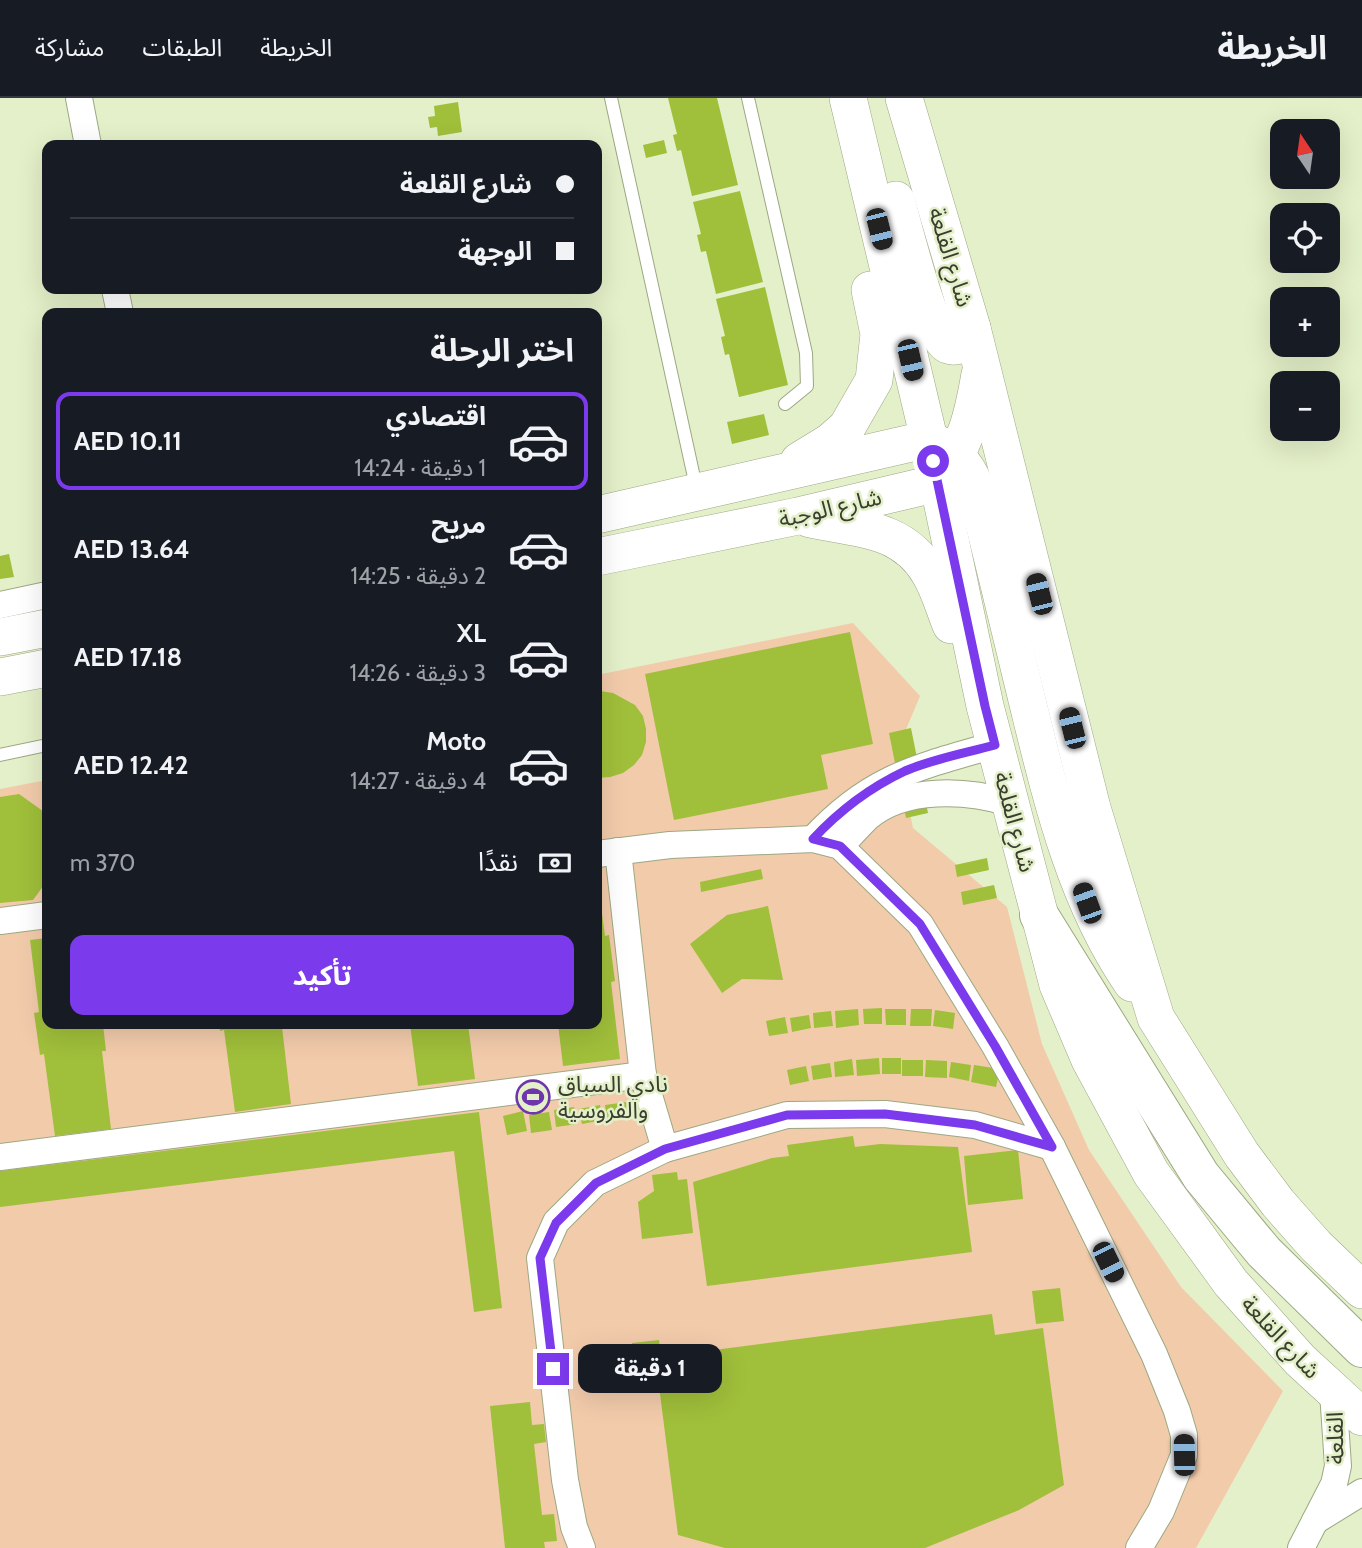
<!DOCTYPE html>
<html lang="ar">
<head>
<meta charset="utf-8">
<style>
  body { margin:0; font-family:Cabin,"Noto Sans Arabic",sans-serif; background:#242831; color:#f1f3f6; direction:rtl; height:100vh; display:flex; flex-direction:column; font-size:26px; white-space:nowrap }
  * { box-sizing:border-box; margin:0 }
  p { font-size:23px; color:#9ea1a6 }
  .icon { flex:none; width:38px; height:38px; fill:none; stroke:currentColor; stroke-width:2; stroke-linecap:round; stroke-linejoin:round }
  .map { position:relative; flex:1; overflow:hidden; direction:ltr }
  .sheet { position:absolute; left:42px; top:210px; width:560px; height:721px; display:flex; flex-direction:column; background:#171b24; border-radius:14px; box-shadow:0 7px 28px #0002; direction:rtl }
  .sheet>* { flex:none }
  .banner { position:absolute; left:42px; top:42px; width:560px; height:154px; border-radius:14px; box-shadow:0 7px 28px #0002; direction:rtl; display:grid; align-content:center; height:154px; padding:0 28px; background:#171b24 }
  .needle { width:46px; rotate:347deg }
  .controls { position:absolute; left:1270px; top:21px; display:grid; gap:14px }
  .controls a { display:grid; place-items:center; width:70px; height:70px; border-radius:14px; background:#171b24; box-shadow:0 7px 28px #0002; font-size:35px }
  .end { position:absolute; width:32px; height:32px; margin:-16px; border:9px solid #7c3aed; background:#fff; box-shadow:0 0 0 4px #fff }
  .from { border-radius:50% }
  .bubble { position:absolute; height:49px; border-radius:14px; background:#171b24; box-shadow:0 7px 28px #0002; font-size:23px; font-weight:700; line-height:49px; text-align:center; direction:rtl }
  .car { position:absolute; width:21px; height:42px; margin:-21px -10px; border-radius:9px; box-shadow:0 0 5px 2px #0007; background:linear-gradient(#222 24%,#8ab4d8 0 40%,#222 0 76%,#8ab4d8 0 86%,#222 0) }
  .banner b { display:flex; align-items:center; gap:24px; height:66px; font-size:26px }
  .banner b+b { border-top:2px solid #363941 }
  .banner i { width:18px; height:18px; background:#f1f3f6 }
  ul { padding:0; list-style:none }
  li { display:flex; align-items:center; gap:21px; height:98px; margin:0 14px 10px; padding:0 14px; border:4px solid transparent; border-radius:14px }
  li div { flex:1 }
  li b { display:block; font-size:26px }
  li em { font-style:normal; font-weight:700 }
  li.on { border-color:#7c3aed }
  li>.icon { width:63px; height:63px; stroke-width:1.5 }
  h2 { padding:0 28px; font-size:32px; line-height:84px }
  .pay { display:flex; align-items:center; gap:18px; height:77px; padding:0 28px; font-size:26px }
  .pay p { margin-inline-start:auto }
  .button { display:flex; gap:14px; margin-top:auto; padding:14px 28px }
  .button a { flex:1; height:80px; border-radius:14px; background:#7c3aed; color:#fff; font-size:28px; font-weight:700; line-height:80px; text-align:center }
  header { display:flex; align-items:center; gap:42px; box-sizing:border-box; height:98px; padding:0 35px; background:#171b24; border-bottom:2px solid #363941 }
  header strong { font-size:33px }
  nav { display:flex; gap:38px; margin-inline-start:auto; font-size:24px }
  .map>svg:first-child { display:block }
  .green { fill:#f2cbab }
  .building { fill:#a0bf3a }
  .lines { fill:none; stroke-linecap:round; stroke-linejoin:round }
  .lane-casing { stroke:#9ca883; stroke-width:14 }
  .street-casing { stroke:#9ca883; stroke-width:28 }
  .secondary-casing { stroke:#9ca883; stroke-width:38 }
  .highway-casing { stroke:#9ca883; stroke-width:40 }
  .lane { stroke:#fff; stroke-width:12 }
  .street { stroke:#fff; stroke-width:26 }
  .secondary { stroke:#fff; stroke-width:37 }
  .highway { stroke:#fff; stroke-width:38 }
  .route { stroke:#7c3aed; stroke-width:9 }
  .labels { text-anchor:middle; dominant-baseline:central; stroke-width:5; stroke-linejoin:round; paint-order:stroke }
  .street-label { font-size:23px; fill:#393e2f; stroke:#e4f0c9 }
  .poi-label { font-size:23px; fill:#393e2f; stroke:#e4f0c9; text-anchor:start }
</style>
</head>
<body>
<header>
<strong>الخريطة</strong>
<nav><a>الخريطة</a><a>الطبقات</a><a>مشاركة</a></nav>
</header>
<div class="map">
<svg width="1362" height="1450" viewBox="0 0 1362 1450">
  <rect width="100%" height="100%" fill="#e4f0c9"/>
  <polygon class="green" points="853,525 920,598 897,653 913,730 1007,809 1042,946 1089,1052 1181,1189 1283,1293 1196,1450 0,1450 0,691 47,682 47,926 597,926 597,577"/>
  <g class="building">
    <polygon points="668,0 717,0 738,87 692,98 681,52 677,53 673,37 677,36"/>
    <polygon points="458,4 462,34 438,38 437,29 430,30 428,19 435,18 434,8"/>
    <polygon points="664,42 667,55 646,60 643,47"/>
    <polygon points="740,93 763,184 716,196 706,153 701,154 697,137 701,136 693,104"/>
    <polygon points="765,189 788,287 739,299 729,256 725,257 721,239 725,238 716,201"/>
    <polygon points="764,316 769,337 732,346 727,324"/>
    <polygon points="9,456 14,479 0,481 0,458"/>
    <polygon points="850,534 873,646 821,657 828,691 674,722 645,576"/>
    <polygon points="600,593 613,595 635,607 643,618 646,631 646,644 642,657 634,667 623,675 610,679 597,680 597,594"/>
    <polygon points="911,630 928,715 906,720 889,635"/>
    <polygon points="19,696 47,716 47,783 33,802 0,805 0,699"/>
    <polygon points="987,760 989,772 957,779 955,767"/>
    <polygon points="761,771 763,781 701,794 700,784"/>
    <polygon points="598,786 605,838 609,837 615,883 611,884 620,961 563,968 558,926 597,926"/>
    <polygon points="994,787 997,800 963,807 961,794"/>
    <polygon points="768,808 783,882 742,881 722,895 690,846 727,817"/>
    <polygon points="47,840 47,926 103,926 106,953 102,953 111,1031 55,1038 44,956 40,957 34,915 39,914 30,842"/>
    <polygon points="882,910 882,926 864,926 863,911"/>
    <polygon points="858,911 859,927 836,930 835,913"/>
    <polygon points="885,911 906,911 906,927 886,927"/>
    <polygon points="911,911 932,911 931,928 910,928"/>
    <polygon points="935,912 955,915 953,931 933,928"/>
    <polygon points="831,913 833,928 814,930 813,915"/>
    <polygon points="809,917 811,930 792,934 790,920"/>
    <polygon points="785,919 788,935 769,938 766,923"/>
    <polygon points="219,926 286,926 287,929 282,929 291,1006 235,1014 224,932 220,933"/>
    <polygon points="410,926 468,926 475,981 418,988"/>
    <polygon points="879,960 880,976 857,978 856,962"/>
    <rect x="882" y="960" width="19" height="16"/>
    <polygon points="852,961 854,977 835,979 834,964"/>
    <rect x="902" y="962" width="21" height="16"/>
    <polygon points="926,962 947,963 947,980 925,979"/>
    <polygon points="951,964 971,967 969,983 949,979"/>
    <polygon points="830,965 832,979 813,982 811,968"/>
    <polygon points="974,967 1000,971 996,989 971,984"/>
    <polygon points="806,968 809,983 790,987 787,972"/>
    <polygon points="627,1004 629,1019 607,1023 605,1007"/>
    <polygon points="600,1007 603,1022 582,1026 579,1011"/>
    <polygon points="574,1009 577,1026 556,1029 554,1012"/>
    <polygon points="523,1013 527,1033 507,1037 503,1018"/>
    <polygon points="479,1014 502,1210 474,1214 454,1053 0,1109 0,1073"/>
    <polygon points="549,1014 552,1032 531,1035 529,1017"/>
    <polygon points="853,1038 855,1049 880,1046 958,1049 972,1154 707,1188 693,1084 772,1060 789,1058 787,1047"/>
    <polygon points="1018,1052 1023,1101 968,1107 964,1058"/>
    <polygon points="677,1074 678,1082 687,1081 693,1135 642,1141 638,1104 654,1093 652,1077"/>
    <polygon points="1060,1190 1064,1223 1036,1226 1032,1193"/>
    <polygon points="992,1216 995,1237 1043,1230 1064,1387 1019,1412 925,1450 725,1450 678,1437 658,1280 702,1275 699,1254"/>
    <polygon points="659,1242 663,1277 637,1280 632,1245"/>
    <polygon points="530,1304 532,1327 544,1326 546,1344 534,1346 542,1417 554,1416 557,1443 544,1444 545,1450 505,1450 490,1308"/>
  </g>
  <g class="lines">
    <defs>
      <g id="lane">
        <polyline points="611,0 697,393"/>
        <polyline points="748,0 806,255 807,288 785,306"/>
        <polyline points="0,657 47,647"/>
      </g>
      <g id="street">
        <polyline points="79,0 88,47"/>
        <polyline points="115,191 120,215"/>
        <polyline points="0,507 47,497"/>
        <path d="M 813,741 C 870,679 918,669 995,647"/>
        <path d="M 840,748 C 849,739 858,729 867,720 C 904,688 967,692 1010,705"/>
        <polyline points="618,753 643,977 665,1051"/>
        <polyline points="597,756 670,747 813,741 840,748 920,826 995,948 1052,1049 1154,1256 1177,1313 1184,1337 1184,1357 1161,1413 1139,1450"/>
        <polyline points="0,823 47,817"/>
        <polyline points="0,1059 643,977"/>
        <polyline points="1333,1294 1338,1368 1334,1386 1315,1423 1362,1394"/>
        <polyline points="582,1450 574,1429 565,1382 540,1160 556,1124 595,1085 665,1051 787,1017 885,1016 975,1027 1052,1049"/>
        <polyline points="1301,1450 1315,1423"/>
      </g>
      <g id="secondary">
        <polyline points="848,0 929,341 985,608 1058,887 1090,962 1151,1075 1231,1185 1300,1262 1362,1319"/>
        <polyline points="904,0 972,230 1092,710 1156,920 1242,1057 1278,1105 1316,1148 1362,1192"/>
        <path d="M 896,102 C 903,126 930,239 948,247 C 961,252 967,240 972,230"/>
        <polyline points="799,363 830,344 847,329 874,282 879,236 870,192"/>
        <path d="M 597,417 L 929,341 C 953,354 965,362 975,388 C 993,461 1011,534 1028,606 C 1052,703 1075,802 1132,885"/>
        <path d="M 810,421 C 857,431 903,429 930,476 C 939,491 944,510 951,527"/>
        <path d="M 597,459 L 798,418 L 938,385 C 966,345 972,323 980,276"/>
        <polyline points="0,539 47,530"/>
        <polyline points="0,579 47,570"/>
      </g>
      <polyline id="highway" points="1039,817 1201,1078 1264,1154 1362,1250"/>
    </defs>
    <use href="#lane" class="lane-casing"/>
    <use href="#street" class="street-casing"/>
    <use href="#secondary" class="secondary-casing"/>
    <use href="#highway" class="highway-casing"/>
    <use href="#lane" class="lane"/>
    <use href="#street" class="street"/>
    <use href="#secondary" class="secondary"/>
    <use href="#highway" class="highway"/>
  </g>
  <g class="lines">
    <path class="route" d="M 553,1271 L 540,1160 L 556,1125 L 596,1085 L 665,1051 L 787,1017 L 885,1016 L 975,1027 L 1052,1049 L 995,948 L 920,826 L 840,748 L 813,741 C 840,712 869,690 905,673 C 933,661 966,655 995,647 L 985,608 L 933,363"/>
  </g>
  <defs>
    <symbol id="stadium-ring" viewBox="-11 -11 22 22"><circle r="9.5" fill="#e4f0c9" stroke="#6e35ac" stroke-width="1.5"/><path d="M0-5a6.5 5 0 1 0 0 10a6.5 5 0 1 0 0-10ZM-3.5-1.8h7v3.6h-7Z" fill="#6e35ac"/></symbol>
  </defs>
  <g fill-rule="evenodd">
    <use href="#stadium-ring" x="514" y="980" width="38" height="38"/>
  </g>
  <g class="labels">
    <g class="street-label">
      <text transform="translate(951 159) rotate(73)">شارع القلعة</text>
      <text transform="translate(830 410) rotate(-13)">شارع الوجبة</text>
      <text transform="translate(1015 724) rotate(75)">شارع القلعة</text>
      <text transform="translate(1281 1239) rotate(47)">شارع القلعة</text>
      <text transform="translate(1335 1340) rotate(-91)">القلعة</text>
    </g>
    <g class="poi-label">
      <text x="558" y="986">نادي السباق<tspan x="558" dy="26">والفروسية</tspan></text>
    </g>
  </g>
</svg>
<div class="controls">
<a><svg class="needle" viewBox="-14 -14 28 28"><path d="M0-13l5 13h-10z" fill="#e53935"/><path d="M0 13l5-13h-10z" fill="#9ea1a6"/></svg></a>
<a><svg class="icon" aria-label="locate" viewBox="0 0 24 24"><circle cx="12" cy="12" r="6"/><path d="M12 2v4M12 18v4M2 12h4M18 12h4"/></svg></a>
<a>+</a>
<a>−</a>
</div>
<i class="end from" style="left:933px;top:363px"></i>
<i class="end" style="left:553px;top:1271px"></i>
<div class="bubble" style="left:578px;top:1246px;width:144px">1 دقيقة</div>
<i class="car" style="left:879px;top:131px;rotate:166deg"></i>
<i class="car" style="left:910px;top:262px;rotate:167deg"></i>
<i class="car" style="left:1039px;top:496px;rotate:346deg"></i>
<i class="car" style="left:1072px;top:630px;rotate:346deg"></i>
<i class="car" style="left:1087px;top:805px;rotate:340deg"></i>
<i class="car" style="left:1108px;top:1164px;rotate:154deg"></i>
<i class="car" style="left:1184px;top:1357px;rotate:359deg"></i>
<div class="banner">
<b><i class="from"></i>شارع القلعة</b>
<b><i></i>الوجهة</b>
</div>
<section class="sheet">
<h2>اختر الرحلة</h2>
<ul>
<li class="on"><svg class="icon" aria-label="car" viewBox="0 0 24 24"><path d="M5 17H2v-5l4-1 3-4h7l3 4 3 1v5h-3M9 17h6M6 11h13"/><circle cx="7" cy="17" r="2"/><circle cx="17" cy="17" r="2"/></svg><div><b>اقتصادي</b><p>1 دقيقة · 14:24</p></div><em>AED 10.11</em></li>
<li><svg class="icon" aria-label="car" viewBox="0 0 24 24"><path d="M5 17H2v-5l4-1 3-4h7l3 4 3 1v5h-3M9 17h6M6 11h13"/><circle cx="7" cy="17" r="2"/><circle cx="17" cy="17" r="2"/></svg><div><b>مريح</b><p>2 دقيقة · 14:25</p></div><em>AED 13.64</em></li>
<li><svg class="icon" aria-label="car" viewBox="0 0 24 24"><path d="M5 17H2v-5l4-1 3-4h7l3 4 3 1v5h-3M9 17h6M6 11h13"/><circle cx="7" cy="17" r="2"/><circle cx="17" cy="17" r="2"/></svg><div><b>XL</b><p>3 دقيقة · 14:26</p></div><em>AED 17.18</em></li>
<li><svg class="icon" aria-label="car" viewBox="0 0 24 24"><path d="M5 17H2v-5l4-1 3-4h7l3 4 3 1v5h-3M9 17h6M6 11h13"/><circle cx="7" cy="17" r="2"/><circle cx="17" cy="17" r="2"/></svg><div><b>Moto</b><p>4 دقيقة · 14:27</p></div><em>AED 12.42</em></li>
</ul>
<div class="pay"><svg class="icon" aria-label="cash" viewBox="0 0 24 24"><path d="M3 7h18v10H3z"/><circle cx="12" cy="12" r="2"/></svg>نقدًا<p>370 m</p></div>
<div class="button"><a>تأكيد</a></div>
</section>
</div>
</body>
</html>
